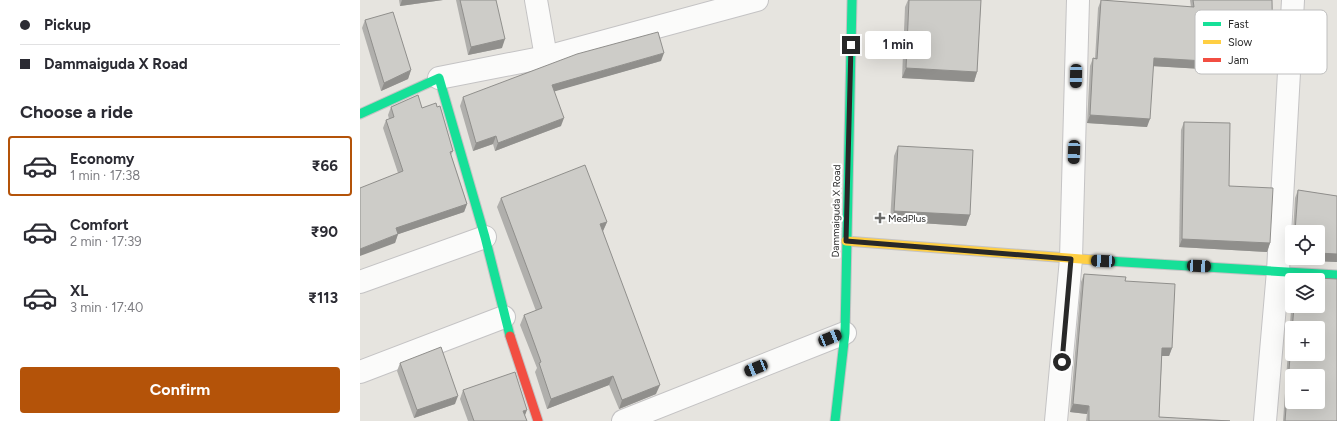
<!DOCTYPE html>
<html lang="en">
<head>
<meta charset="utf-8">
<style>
  body { margin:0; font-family:Figtree,sans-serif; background:#f2f2f3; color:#2b2b33; height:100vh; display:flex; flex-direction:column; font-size:15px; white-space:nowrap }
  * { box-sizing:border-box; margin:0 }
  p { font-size:13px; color:#7c7c81 }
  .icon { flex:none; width:22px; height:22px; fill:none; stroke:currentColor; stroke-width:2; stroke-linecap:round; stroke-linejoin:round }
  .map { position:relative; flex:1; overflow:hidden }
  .drawer { display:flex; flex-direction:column; background:#fff; width:360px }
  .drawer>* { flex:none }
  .hud { display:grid; align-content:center; height:88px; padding:0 20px; background:#fff }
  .controls { position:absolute; left:925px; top:225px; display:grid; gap:8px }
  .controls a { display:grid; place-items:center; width:40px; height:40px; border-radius:4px; background:#fff; box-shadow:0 4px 16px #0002; font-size:20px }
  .end { position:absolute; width:18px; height:18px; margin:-9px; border:5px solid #282828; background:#fff; box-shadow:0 0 0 2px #fff }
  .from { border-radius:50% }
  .bubble { position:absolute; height:28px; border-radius:4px; background:#fff; box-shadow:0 4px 16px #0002; font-size:13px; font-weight:700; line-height:28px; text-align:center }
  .car { position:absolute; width:12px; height:24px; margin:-12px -6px; border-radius:5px; box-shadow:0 0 3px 1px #0007; background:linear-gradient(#222 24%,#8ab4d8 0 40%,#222 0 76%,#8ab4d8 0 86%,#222 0) }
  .hud b { display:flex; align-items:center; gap:14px; height:38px; font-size:15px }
  .hud b+b { border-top:1px solid #e1e1e2 }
  .hud i { width:10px; height:10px; background:#2b2b33 }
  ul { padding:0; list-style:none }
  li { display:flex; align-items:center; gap:12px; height:60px; margin:0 8px 6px; padding:0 12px; border:2px solid transparent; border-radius:4px }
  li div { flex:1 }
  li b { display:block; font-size:15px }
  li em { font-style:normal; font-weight:700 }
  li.current { border-color:#b45309 }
  li>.icon { width:36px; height:36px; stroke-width:1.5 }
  h2 { padding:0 20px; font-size:18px; line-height:48px }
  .button { display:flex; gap:8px; margin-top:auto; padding:8px 20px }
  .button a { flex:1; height:46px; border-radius:4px; background:#b45309; color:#fff; font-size:16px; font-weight:700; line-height:46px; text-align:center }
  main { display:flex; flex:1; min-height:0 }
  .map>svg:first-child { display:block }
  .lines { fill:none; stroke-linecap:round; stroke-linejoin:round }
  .street-casing { stroke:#c4c3c4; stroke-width:24 }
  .fast-casing { stroke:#c4c3c4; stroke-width:11 }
  .slow-casing { stroke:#c4c3c4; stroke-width:11 }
  .jam-casing { stroke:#c4c3c4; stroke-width:11 }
  .street { stroke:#fbfbfa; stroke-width:22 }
  .fast { stroke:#16e098; stroke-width:9 }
  .slow { stroke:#ffcf43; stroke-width:9 }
  .jam { stroke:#f24e42; stroke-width:9 }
  .wall { fill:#b0afac }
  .shaded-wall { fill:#908f8c }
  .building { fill:#cdccc8; stroke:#908f8c; fill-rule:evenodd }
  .route { stroke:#282828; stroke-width:5 }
  .poi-dot { fill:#6a6a68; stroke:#fff; stroke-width:1.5 }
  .labels { text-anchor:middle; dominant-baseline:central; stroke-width:4; stroke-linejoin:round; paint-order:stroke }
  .street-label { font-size:10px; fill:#282828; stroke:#fff }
  .poi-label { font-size:10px; fill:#282828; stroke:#fff; text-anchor:start }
  .key { fill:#fff; stroke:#bebebe; stroke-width:1 }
  .key-label { font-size:11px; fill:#282828 }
</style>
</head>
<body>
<main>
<section class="drawer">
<div class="hud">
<b><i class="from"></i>Pickup</b>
<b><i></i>Dammaiguda X Road</b>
</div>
<h2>Choose a ride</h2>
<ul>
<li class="current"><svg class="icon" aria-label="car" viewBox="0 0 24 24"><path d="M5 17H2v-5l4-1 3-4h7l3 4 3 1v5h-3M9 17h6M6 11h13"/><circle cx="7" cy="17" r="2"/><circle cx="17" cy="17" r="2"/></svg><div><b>Economy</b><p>1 min · 17:38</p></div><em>₹66</em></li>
<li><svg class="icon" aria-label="car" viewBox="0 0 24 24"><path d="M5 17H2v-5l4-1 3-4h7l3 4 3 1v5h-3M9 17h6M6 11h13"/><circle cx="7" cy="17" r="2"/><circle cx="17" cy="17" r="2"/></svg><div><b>Comfort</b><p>2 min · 17:39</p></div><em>₹90</em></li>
<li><svg class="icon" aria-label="car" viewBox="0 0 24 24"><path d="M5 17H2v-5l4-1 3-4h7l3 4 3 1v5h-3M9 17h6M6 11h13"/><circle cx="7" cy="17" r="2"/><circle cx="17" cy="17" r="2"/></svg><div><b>XL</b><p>3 min · 17:40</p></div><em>₹113</em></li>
</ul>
<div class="button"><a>Confirm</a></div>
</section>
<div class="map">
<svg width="977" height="421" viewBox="0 0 977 421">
  <rect width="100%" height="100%" fill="#e6e4df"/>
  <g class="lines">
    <defs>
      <g id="street">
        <polyline points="176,0 186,57"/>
        <polyline points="79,78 186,57 397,0"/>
        <polyline points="0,282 125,237"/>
        <polyline points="0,372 144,317"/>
        <polyline points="263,421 485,333"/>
        <polyline points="696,421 711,259 718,0"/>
        <polyline points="905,421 918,271 933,0"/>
      </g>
      <g id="fast">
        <polyline points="0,114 79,78 125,237 150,336"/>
        <polyline points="747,261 977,275"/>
        <polyline points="475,421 485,333 492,0"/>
      </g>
      <polyline id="slow" points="486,241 747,261"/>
      <polyline id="jam" points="150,336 178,421"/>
    </defs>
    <use href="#street" class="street-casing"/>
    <use href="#fast" class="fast-casing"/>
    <use href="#slow" class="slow-casing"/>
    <use href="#jam" class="jam-casing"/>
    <use href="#street" class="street"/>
    <use href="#fast" class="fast"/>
    <use href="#slow" class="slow"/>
    <use href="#jam" class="jam"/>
  </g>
  <g class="wall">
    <polygon points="39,0 83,0 40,6"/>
    <polygon points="96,0 136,0 142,48 108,55"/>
    <polygon points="548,0 621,0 617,72 614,82 542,78 545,7"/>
    <polygon points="741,0 831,7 830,0 912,0 913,65 910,73 793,66 787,127 727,123 730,66 733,58 735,59 738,8"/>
    <polygon points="5,20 51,70 48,79 21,91 2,28"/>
    <polygon points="301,61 194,91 201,126 135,151 133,144 113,151 100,106 103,97"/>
    <polygon points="31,107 62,108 93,151 91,155 107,204 104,212 38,234 35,243 38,173 23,128 26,120 29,119 28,115"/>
    <polygon points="824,122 910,243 907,252 819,247 821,130"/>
    <polygon points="538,146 610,215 606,226 530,221 534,156"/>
    <polygon points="938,190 977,196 977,262 934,260 935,258 958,258 958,232 933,232 935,198"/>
    <polygon points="141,198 247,222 243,231 296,394 259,409 249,385 187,409 175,372 177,368 160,325 164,315 176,311 137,207"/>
    <polygon points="724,274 765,281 812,348 809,356 802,356 799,417 870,421 726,421 727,414 710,412 721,282"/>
    <polygon points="932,296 932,306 958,306 977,421 923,421"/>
    <polygon points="40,363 95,404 54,418 37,371"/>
    <polygon points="103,390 165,415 167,421 108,421 100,399"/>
  </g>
  <g class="shaded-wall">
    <polygon points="42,0 83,0 40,6"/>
    <polygon points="145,39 142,48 108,55 111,47"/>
    <polygon points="304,53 301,61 189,93 192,85"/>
    <polygon points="794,58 913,65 910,73 791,66"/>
    <polygon points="546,68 617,72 614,82 542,78"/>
    <polygon points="51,70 48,79 21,91 24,83"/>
    <polygon points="730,115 790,119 787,127 727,123"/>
    <polygon points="204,118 201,126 135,151 138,143"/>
    <polygon points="136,136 133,144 113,151 116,143"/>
    <polygon points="107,204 104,212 33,236 36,228"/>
    <polygon points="534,211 610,215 606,226 530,221"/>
    <polygon points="247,222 243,231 237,234 240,224"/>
    <polygon points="38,234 35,243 0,256 0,249"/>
    <polygon points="822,239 910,243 907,252 819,247"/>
    <polygon points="958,253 977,254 977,262 934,260 935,258 958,258"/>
    <polygon points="802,348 812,348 809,356 799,356"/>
    <polygon points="253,376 249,385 187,409 191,399"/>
    <polygon points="300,385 296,394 259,409 262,400"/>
    <polygon points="98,396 95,404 54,418 57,410"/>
    <polygon points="713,404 729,406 727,414 710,412"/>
    <polygon points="167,410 164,418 163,411"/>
  </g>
  <g class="building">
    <polygon points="100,0 136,0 145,39 111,47"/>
    <polygon points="549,0 621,0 617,72 546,68"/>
    <polygon points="741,0 834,7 833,0 912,0 913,65 794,58 790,119 730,115 733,58 737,59"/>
    <polygon points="33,12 51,70 24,83 5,20"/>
    <polygon points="298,32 304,53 192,85 204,118 138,143 136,136 116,143 103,97 217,54"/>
    <polygon points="58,95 62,108 76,103 77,107 80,106 93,151 90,152 107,204 36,228 38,234 0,249 0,188 43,171 26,120 34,117 31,107"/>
    <polygon points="824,122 870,123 869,186 913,188 910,243 822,239"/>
    <polygon points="538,146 613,150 610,215 534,211"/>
    <polygon points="225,165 247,222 240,224 300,385 262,400 253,376 191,399 179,363 181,362 164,315 182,308 141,198"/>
    <polygon points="938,190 977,196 977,254 958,253 958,232 935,232"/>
    <polygon points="724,274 766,277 765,281 815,284 812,348 802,348 799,417 870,421 729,421 729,406 713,404"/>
    <path d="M 936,277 L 977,279 L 977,421 L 925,421 L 934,306 L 958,306 L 958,280 L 936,280 ZM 932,328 L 958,328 L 958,354 L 932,354 ZM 932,376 L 958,376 L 958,402 L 932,402 Z"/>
    <polygon points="81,347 98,396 57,410 40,363"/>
    <polygon points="155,372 167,410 163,411 167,421 114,421 103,390"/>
  </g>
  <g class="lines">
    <polyline class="route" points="491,45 486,241 711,259 702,362"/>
  </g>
  <path class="poi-dot" d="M518 212h4v4h4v4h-4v4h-4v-4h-4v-4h4z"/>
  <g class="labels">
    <g class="street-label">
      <text transform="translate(476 211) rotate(-89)">Dammaiguda X Road</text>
    </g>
    <g class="poi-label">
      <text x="528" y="218">MedPlus</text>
    </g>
  </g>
  <rect x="835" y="10" width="132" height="64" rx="6" class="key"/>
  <rect x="843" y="22" width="18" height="4" fill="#16e098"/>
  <rect x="843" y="40" width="18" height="4" fill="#ffcf43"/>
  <rect x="843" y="58" width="18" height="4" fill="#f24e42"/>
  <g class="key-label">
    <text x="868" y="28">Fast</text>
    <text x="868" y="46">Slow</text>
    <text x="868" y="64">Jam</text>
  </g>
</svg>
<div class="controls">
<a><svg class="icon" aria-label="locate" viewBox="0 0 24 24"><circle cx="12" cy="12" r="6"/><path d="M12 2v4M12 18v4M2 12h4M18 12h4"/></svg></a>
<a><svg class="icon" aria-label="layers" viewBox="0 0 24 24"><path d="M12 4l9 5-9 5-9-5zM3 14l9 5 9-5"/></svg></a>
<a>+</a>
<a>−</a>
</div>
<i class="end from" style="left:702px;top:362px"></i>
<i class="end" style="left:491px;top:45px"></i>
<div class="bubble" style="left:505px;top:31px;width:66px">1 min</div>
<i class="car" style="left:716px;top:76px;rotate:181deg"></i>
<i class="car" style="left:714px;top:152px;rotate:182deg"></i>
<i class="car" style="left:743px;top:261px;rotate:273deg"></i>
<i class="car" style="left:839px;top:266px;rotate:93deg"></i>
<i class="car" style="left:470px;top:338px;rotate:68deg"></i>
<i class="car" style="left:396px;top:368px;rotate:248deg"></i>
</div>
</main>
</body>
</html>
